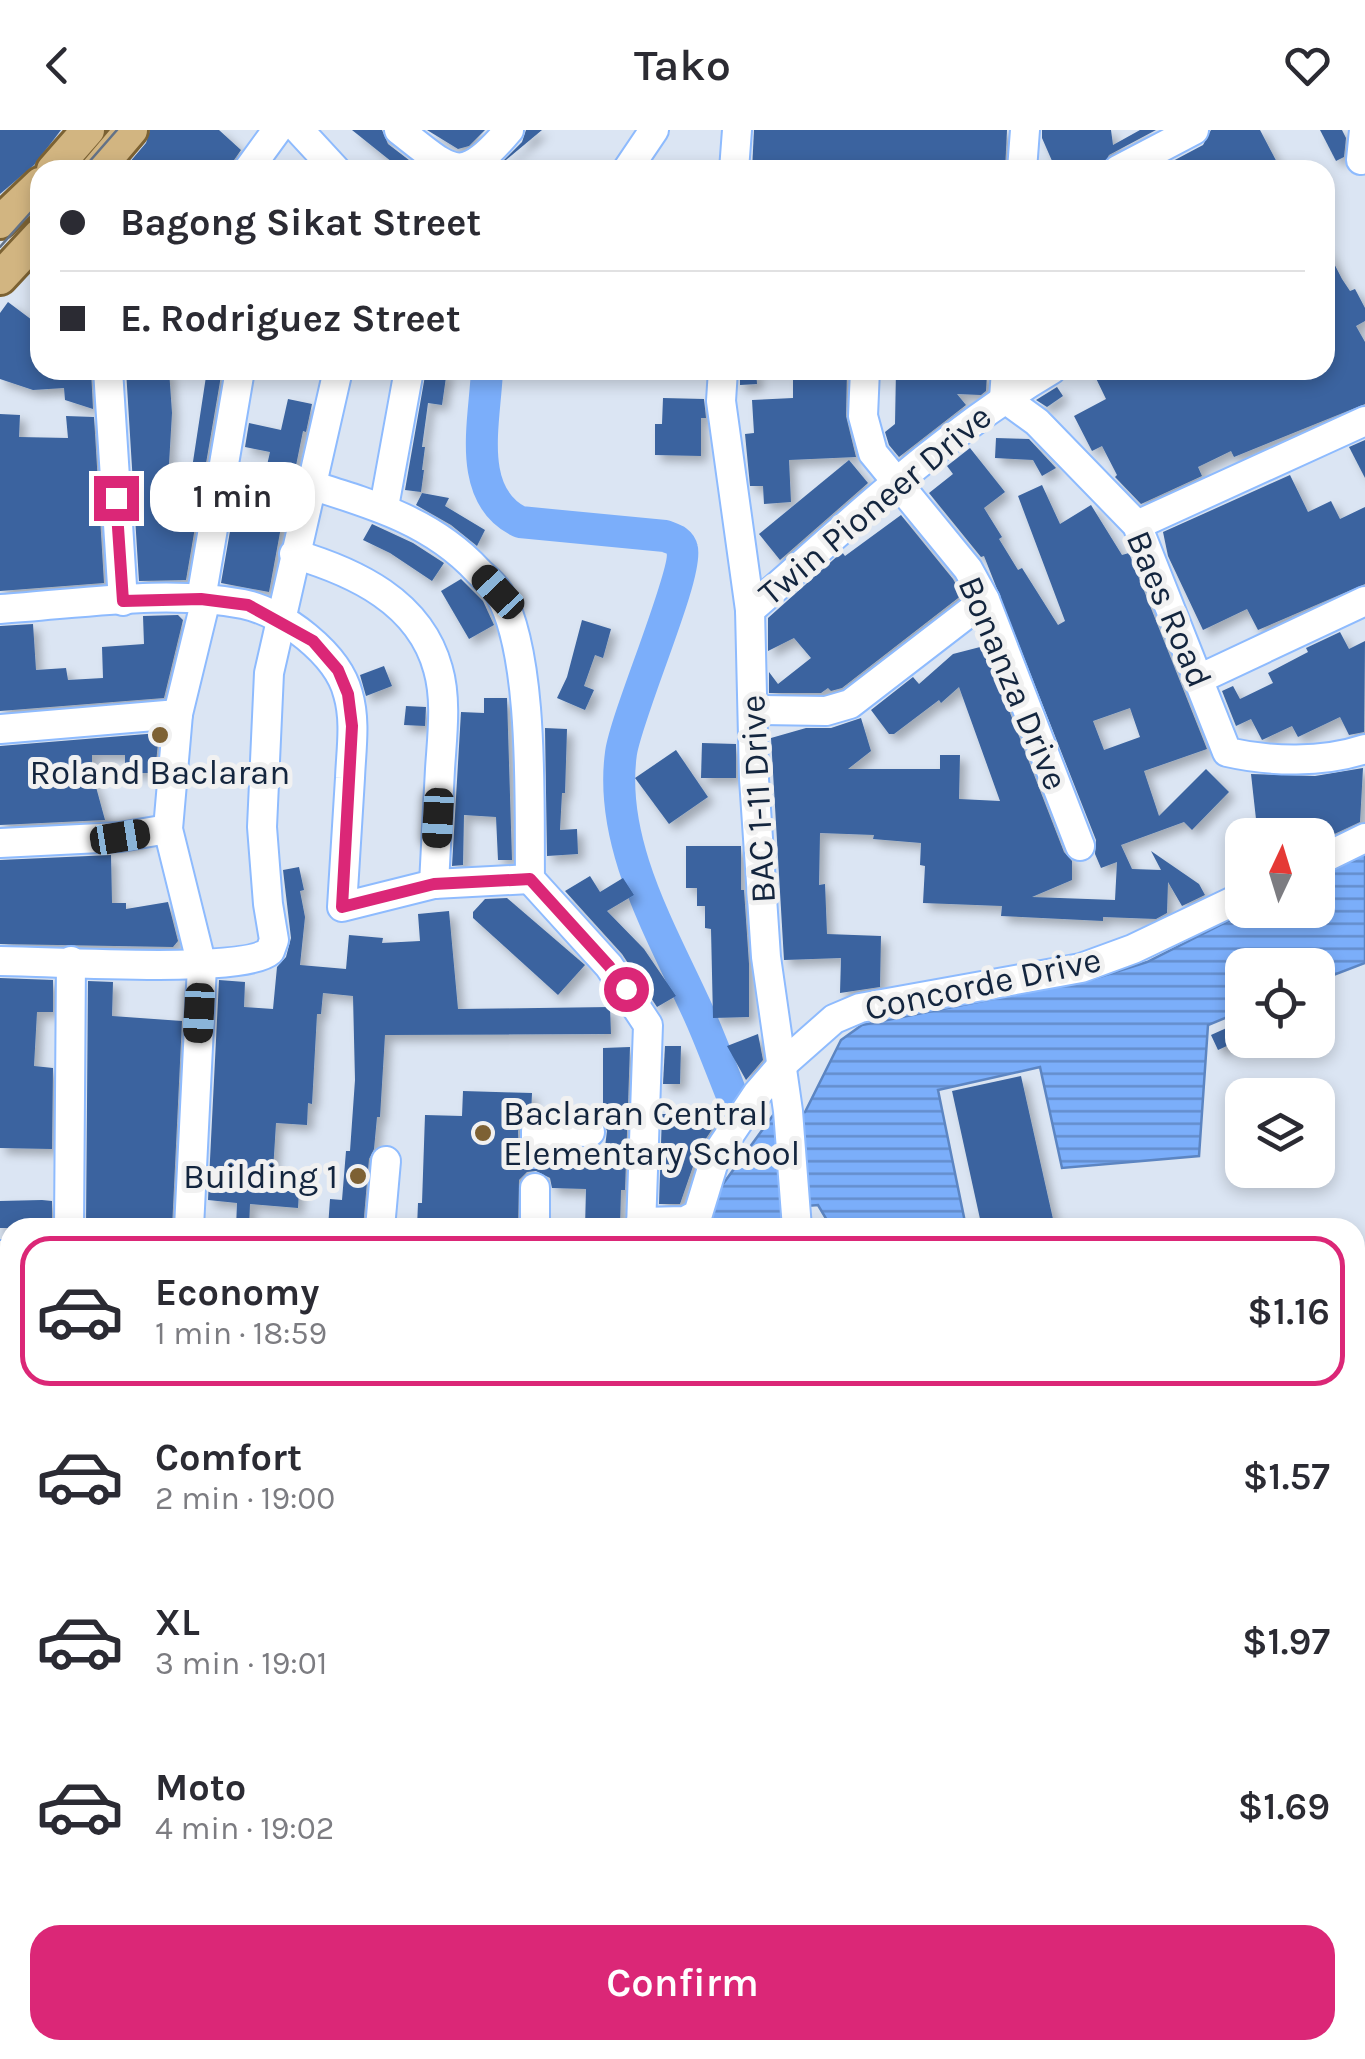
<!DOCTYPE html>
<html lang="en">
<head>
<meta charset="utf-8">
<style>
  body { margin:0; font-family:Karla,sans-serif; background:#f2f2f3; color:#2b2b33; height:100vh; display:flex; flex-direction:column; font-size:38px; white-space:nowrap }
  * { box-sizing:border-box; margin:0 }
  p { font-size:32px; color:#7c7c81 }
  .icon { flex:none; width:55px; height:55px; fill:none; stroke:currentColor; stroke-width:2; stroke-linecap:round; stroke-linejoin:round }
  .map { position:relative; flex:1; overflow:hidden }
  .sheet { position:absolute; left:0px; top:1088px; width:1365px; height:842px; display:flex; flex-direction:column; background:#fff; border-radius:30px 30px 0 0; box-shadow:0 5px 15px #0003 }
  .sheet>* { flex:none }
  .hud { position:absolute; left:30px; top:30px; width:1305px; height:220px; border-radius:30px; box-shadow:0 5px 15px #0003; display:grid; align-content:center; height:220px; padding:0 30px; background:#fff }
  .needle { width:65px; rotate:4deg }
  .tools { position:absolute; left:1225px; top:688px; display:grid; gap:20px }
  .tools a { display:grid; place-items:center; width:110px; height:110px; border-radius:20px; background:#fff; box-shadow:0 5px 15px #0003; font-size:50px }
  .end { position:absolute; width:45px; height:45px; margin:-22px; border:12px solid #db2777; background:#fff; box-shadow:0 0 0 5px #fff }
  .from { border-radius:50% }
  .bubble { position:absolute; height:70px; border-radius:30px; background:#fff; box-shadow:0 5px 15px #0003; font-size:32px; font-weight:600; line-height:70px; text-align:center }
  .car { position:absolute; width:30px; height:60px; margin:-30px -15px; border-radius:12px; box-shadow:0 0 8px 2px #0007; background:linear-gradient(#222 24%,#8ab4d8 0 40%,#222 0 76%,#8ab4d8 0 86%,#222 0) }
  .hud b { display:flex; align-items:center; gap:35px; height:95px; font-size:38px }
  .hud b+b { border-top:2px solid #e1e1e2 }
  .hud i { width:25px; height:25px; background:#2b2b33 }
  ul { padding:18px 0 0; list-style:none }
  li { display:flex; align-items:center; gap:30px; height:150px; margin:0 20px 15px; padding:0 10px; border:5px solid transparent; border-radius:30px }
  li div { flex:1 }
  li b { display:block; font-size:38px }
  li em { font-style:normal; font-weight:600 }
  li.selected { border-color:#db2777 }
  li>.icon { width:90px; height:90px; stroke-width:1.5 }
  .action { display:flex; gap:20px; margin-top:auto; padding:20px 30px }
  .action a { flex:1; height:115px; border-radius:30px; background:#db2777; color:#fff; font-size:40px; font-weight:600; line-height:115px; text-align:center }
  header { display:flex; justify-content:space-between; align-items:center; height:130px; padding:0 30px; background:#fff; font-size:45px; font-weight:600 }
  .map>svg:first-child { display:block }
  .water { fill:url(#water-rules); stroke:#5c85c2; stroke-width:2.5 }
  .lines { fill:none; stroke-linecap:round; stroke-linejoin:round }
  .stream { stroke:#5c85c2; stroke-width:5 }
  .river { stroke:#7baefa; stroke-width:32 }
  .building { fill:#3a639f; fill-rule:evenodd; filter:url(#shadow) }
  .minor-tunnel { stroke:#b3bfcf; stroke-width:28; stroke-dasharray:28 14; stroke-linecap:butt }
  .minor-casing { stroke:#8ebbfe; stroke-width:32 }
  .major-casing { stroke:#7c6233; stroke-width:38 }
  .highway-casing { stroke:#7c6233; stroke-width:45 }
  .minor { stroke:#fff; stroke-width:28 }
  .major { stroke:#d2b581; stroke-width:32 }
  .highway { stroke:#b4832d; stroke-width:40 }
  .tram { stroke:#637287; stroke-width:2.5 }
  .route { stroke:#db2777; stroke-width:12 }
  .poi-dot { fill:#7d6134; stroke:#f1f1f1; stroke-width:4 }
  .labels { text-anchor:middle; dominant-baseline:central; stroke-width:10; stroke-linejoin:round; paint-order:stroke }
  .street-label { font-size:35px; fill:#13253e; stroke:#f1f1f1 }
  .poi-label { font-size:35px; fill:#13253e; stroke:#f1f1f1 }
</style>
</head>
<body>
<header><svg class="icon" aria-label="back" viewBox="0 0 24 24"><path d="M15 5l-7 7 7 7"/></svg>Tako<svg class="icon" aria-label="heart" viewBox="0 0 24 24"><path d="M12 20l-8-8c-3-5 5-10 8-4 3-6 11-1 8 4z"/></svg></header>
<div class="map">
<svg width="1365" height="1929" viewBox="0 0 1365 1929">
  <defs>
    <pattern id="water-rules" width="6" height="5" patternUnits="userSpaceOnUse" patternTransform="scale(2.5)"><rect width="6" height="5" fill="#7baefa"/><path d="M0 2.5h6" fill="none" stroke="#648dcc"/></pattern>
    <filter id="shadow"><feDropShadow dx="6" dy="6" stdDeviation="5" flood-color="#0004"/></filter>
  </defs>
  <rect width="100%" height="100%" fill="#dbe5f3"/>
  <g class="water">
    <polygon points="1365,723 1365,833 1318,851 1318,835 1242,835 1242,881 1208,895 1199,1026 1062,1038 1040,937 938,960 966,1097 831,1097 818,1075 783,1078 782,1097 707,1098 707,1076 774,984 805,982 841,910 862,895 1093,849 1147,832 1250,780 1318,780 1318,746"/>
    <polygon points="221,1920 343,1920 343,1929 222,1929"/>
  </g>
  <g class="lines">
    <polyline class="stream" points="1355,1603 1365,1602"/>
    <path class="river" d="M 487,240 C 485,291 465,365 520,392 L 665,406 C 672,409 680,410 682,419 C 689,442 627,583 621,623 C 608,717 666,809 702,891 C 714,919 725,948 736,976"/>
  </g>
  <g class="building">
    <polygon points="0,0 61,0 34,35 0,64"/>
    <polygon points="150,0 219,0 241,20 227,40 123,40 146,13"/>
    <polygon points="352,0 382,0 388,14 422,40 402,40"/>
    <polygon points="427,0 485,0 469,16 458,19"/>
    <polygon points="526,0 542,0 494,40 522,12"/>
    <polygon points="754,0 1007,0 1005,40 752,40"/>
    <polygon points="1042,0 1111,0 1113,15 1140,0 1156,0 1109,25 1101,40 1056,40 1042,8"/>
    <polygon points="1211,0 1260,0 1281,40 1156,40 1203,15"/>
    <polygon points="1320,0 1342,0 1346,8 1344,27 1336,31"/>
    <polygon points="1325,116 1342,149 1350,161 1355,159 1365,178 1365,191 1356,196 1365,212 1365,274 1234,327 1231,321 1198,337 1202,346 1141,374 1115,347 1117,345 1102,316 1092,321 1074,286 1106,269 1092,240 1325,240"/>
    <polygon points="8,172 40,196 40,240 91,240 93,279 65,270 64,258 33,260 0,249 0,183"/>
    <polygon points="126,240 169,240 172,283 167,368 187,371 207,240 222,240 186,450 139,451"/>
    <polygon points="426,240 447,240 442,275 428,273 422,317 425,317 422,340 424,340 421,362 405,360"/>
    <polygon points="740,240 756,240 757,254 740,255"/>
    <polygon points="793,240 847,240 846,286 856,327 789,330 791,372 764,374 763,356 750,356 745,304 754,303 752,270 793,268"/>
    <polygon points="896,240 974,240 974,244 987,244 986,261 981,265 957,264 966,275 899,327 889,315 885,302 895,294"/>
    <polygon points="1057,257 1063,266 1047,277 1036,270"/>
    <polygon points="663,268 704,269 706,288 701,288 701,326 655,325 655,294 662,294"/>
    <polygon points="288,269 312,274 306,302 303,301 289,370 286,370 269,462 221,453 237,361 260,366 270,322 245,317 249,293 281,300"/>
    <polygon points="0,284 20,285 19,307 68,308 66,286 94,287 104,453 0,461"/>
    <polygon points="996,308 1029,309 1056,338 1042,346 1033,330 995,328"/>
    <polygon points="1365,310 1365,348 1349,317"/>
    <path d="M 970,318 L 1005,362 L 984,378 L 1002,407 L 999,409 L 1018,440 L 1022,438 L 1058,495 L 1065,491 L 1018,366 L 1042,355 L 1060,394 L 1091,375 L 1122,425 L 1129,423 L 1207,619 L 1144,641 L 1159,686 L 1206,639 L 1229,662 L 1192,700 L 1184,692 L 1121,715 L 1132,739 L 1161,740 L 1151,721 L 1199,754 L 1205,765 L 1182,776 L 1168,752 L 1167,783 L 1156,789 L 1103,787 L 1103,791 L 1001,786 L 1002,776 L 923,773 L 925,736 L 920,735 L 921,713 L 873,709 L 874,705 L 820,703 L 819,755 L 825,754 L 827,804 L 881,806 L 880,857 L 840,863 L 841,828 L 784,830 L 771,608 L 806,598 L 831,598 L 861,588 L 871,621 L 848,639 L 940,639 L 940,625 L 960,625 L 959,669 L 1000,671 L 959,557 L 941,573 L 939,570 L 894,604 L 889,604 L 871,580 L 913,547 L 919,554 L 953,524 L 984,516 L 1064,722 L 1072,731 L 1072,750 L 1032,767 L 1115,770 L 1117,732 L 1101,738 L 1095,724 L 1096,710 L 984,426 L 981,427 L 929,363 L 953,344 L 947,336 ZM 1130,578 L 1140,607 L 1104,620 L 1093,591 Z"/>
    <polygon points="849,330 868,353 780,430 759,404"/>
    <polygon points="1290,345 1308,382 1331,371 1340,389 1365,377 1365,454 1258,500 1247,479 1203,500 1168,426 1163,402"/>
    <polygon points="422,363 449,368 445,376 485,400 477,416 451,395 416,375"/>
    <polygon points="901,385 953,449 962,465 842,558 831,561 828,558 821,563 769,563 769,542 778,554 811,528 794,508 768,521 768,488 842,422 845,426"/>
    <polygon points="372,394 413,413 444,433 432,451 390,423 363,410"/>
    <polygon points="461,449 483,471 494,495 469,509 441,461"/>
    <polygon points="178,485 183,490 164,568 0,581 0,496 33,494 36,540 66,538 68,550 103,548 102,517 144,514 143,486"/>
    <polygon points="582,490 611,499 603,528 595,525 584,556 594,560 585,580 557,568 567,547"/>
    <polygon points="1340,502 1349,519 1365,511 1364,602 1349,605 1340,587 1298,607 1292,596 1262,610 1251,589 1236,596 1222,561 1233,556 1240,569 1273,553 1268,543 1308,522 1306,518"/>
    <polygon points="384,536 392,556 366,566 360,545"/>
    <polygon points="484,568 507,568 512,730 498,730 496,687 464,685 463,735 452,736 461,582 484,583"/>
    <polygon points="406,576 426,577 425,596 404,595"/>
    <polygon points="545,598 567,599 565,663 562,663 560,700 577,699 578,724 547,726"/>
    <polygon points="159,603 155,643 125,643 125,625 92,625 92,657 96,657 105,690 0,695 0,616"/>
    <polygon points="702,613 736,614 736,648 701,648"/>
    <polygon points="676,620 708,667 669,694 635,648"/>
    <polygon points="1363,638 1360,692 1328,707 1248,705 1244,693 1256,689 1251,644 1315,646"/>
    <polygon points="686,716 741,716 741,760 744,760 749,834 749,887 713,888 711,799 705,798 705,776 697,776 697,758 686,758"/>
    <polygon points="111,725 112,773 126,773 126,779 168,772 178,811 173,817 0,814 0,730"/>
    <polygon points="299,737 304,760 300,761 305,787 300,835 346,839 349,805 383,808 382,813 420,811 418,784 449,781 458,879 610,877 611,904 385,905 380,987 377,987 374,1019 369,1029 363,1098 328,1098 330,1069 342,1070 346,1021 350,1021 355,950 353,866 323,863 321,884 317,884 312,974 308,973 307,995 276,993 273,1041 300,1043 298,1078 250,1074 249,1098 236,1098 237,1073 208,1070 219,850 245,852 244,877 273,879 277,837 286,827 291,808 283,740"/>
    <polygon points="590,746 600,762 623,748 634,765 607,781 644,819 676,866 657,877 622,824 565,761"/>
    <polygon points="507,768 585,835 558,865 473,788 473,782 485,769"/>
    <polygon points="0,848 53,850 53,882 37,882 34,936 53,938 52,1019 0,1018"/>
    <polygon points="88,851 113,852 112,886 182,891 172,1098 86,1098"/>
    <polygon points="1242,891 1242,909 1218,920 1211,905"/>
    <polygon points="758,904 763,930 746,950 727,916"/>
    <polygon points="665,916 681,916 680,954 663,954"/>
    <polygon points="630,917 625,1060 621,1060 620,1098 585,1098 586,1059 552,1058 550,1048 536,1041 527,1042 519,1050 518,1098 417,1098 418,1073 422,1073 425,985 462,986 463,961 532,963 531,985 522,991 518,1001 519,1024 526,1038 544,1039 553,1023 604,1025 607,1001 603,991 603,918"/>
    <polygon points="1021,946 1055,1098 982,1098 952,961"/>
    <polygon points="662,984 713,984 713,998 699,1019 680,1074 659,1074"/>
    <polygon points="42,1070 52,1071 52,1098 0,1098 0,1071"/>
  </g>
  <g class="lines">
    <polyline class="minor-tunnel" points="607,1920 610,1929"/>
    <defs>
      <g id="minor">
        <polyline points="299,0 336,40"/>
        <path d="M 399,0 C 452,41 460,58 509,0"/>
        <polyline points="1361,30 1364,0"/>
        <polyline points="248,40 277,0"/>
        <polyline points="627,40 654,0"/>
        <polyline points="734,40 737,0"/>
        <polyline points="1022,40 1025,0"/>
        <polyline points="1118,40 1194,0"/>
        <polyline points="108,240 123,471"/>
        <polyline points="723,240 721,271 750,480 754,649 766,827 788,981 797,1098"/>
        <polyline points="865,240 863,286 873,323 968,439 985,470 1080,716"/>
        <path d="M 1006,240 L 1004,268 L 1037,292 L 1137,395 L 1227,622 C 1271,632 1322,633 1365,619"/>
        <path d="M 311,355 C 372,374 433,392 478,441 C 484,447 494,455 499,463 C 535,525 529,675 530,749 L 609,836 L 648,895 L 641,1098"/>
        <polyline points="384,377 409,240"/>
        <polyline points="1137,395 1365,291"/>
        <path d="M 294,424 C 355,442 420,472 438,539 C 447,570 442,607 440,639 C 438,677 436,716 434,754"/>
        <polyline points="201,469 240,240"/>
        <path d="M 0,479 C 79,474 165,459 243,474 C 283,482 338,524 348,564 C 356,591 351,621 350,648 C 347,691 345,734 342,777 L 434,754 L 530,749"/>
        <path d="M 750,480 C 846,397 941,305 1051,240"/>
        <polyline points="1199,549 1365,471"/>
        <polyline points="753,580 826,581 850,574 985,470"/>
        <polyline points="0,599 178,584"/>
        <polyline points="0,713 120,707 168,699"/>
        <polyline points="1318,731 1365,708"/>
        <path d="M 0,831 C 46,831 243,845 270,821 L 274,810 L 268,774 L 262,697 L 269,543 L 338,240"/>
        <polyline points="536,1023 536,1001 590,1002"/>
        <polyline points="641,1092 685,1091 698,1084 716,1025 757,964 783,934 834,889 860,878 1081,838 1133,819 1242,767"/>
        <polyline points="69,1098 71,831"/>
        <polyline points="189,1098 202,836 168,699 178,584 206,469"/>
        <polyline points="380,1098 386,1031"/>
        <polyline points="535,1098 535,1058"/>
        <polyline points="0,1125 10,1125"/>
        <polyline points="0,1332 10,1325"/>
        <polyline points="0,1367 10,1377"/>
        <polyline points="0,1544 10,1545"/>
        <polyline points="0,1642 10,1643"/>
        <polyline points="205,1920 205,1929"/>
        <polyline points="479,1920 490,1929"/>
      </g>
      <g id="major">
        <polyline points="53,40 88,0"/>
        <polyline points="97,40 131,0"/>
        <polyline points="0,92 40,54"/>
        <polyline points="0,148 40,105"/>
        <polyline points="0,1790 10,1790"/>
        <polyline points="663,1920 666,1929"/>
        <polyline points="694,1920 697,1929"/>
      </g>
      <g id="highway">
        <polyline points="1355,1549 1365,1549"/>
        <polyline points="1355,1580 1365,1579"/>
        <polyline points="349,1929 355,1920"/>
        <polyline points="388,1929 394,1920"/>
      </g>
    </defs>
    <use href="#minor" class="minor-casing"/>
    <use href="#major" class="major-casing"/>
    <use href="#highway" class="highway-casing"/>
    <use href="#minor" class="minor"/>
    <use href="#major" class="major"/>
    <use href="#highway" class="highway"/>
    <g class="tram">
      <polyline points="82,40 117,0"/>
      <polyline points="0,117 40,72"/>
    </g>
  </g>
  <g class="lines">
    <polyline class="route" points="116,368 123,471 201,469 248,475 313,511 338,540 348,564 352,596 342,777 434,754 530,749 609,836 626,859"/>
  </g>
  <g class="poi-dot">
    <circle cx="160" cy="605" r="10"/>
    <circle cx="483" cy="1003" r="10"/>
    <circle cx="358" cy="1046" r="10"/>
  </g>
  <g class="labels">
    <g class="street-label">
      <text transform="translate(875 375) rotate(-40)">Twin Pioneer Drive</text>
      <text transform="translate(1169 479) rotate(67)">Baes Road</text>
      <text transform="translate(1013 553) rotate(67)">Bonanza Drive</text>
      <text transform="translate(758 669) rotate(-93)">BAC 1-11 Drive</text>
      <text transform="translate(983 854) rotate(-12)">Concorde Drive</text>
    </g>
    <g class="poi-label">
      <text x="160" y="642">Roland Baclaran</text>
      <text x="503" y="983" text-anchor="start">Baclaran Central<tspan x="503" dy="40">Elementary School</tspan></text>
      <text x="338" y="1046" text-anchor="end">Building 1</text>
    </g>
  </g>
</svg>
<div class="tools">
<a><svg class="needle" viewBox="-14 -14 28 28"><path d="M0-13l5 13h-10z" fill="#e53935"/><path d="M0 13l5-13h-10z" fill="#7c7c81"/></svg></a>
<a><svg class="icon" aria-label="locate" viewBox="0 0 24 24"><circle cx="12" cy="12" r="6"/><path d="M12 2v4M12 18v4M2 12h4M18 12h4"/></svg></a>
<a><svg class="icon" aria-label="layers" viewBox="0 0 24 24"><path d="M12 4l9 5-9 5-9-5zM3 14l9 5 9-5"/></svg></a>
</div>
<i class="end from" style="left:626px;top:859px"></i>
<i class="end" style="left:116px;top:368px"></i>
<div class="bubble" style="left:150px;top:332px;width:165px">1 min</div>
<i class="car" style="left:498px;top:462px;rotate:317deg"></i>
<i class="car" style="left:438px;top:688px;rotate:183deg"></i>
<i class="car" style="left:120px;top:707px;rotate:81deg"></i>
<i class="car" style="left:199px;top:883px;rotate:183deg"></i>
<div class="hud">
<b><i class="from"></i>Bagong Sikat Street</b>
<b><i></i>E. Rodriguez Street</b>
</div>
<section class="sheet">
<ul>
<li class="selected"><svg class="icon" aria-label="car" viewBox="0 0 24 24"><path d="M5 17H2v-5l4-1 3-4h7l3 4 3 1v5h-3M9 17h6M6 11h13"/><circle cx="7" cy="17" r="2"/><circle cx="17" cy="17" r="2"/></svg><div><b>Economy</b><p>1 min · 18:59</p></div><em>$1.16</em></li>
<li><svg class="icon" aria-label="car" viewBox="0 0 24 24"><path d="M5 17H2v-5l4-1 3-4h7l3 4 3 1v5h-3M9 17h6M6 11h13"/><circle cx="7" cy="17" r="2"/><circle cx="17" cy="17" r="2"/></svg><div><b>Comfort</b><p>2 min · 19:00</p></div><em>$1.57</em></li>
<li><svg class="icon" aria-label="car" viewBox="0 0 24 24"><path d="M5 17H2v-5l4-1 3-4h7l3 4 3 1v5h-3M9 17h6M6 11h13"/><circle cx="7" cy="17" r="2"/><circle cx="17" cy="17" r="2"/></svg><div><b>XL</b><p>3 min · 19:01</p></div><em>$1.97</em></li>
<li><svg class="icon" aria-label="car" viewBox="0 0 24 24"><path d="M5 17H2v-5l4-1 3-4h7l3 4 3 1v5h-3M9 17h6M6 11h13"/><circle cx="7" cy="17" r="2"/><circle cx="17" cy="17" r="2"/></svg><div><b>Moto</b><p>4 min · 19:02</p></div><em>$1.69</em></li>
</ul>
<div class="action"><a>Confirm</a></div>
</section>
</div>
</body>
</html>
